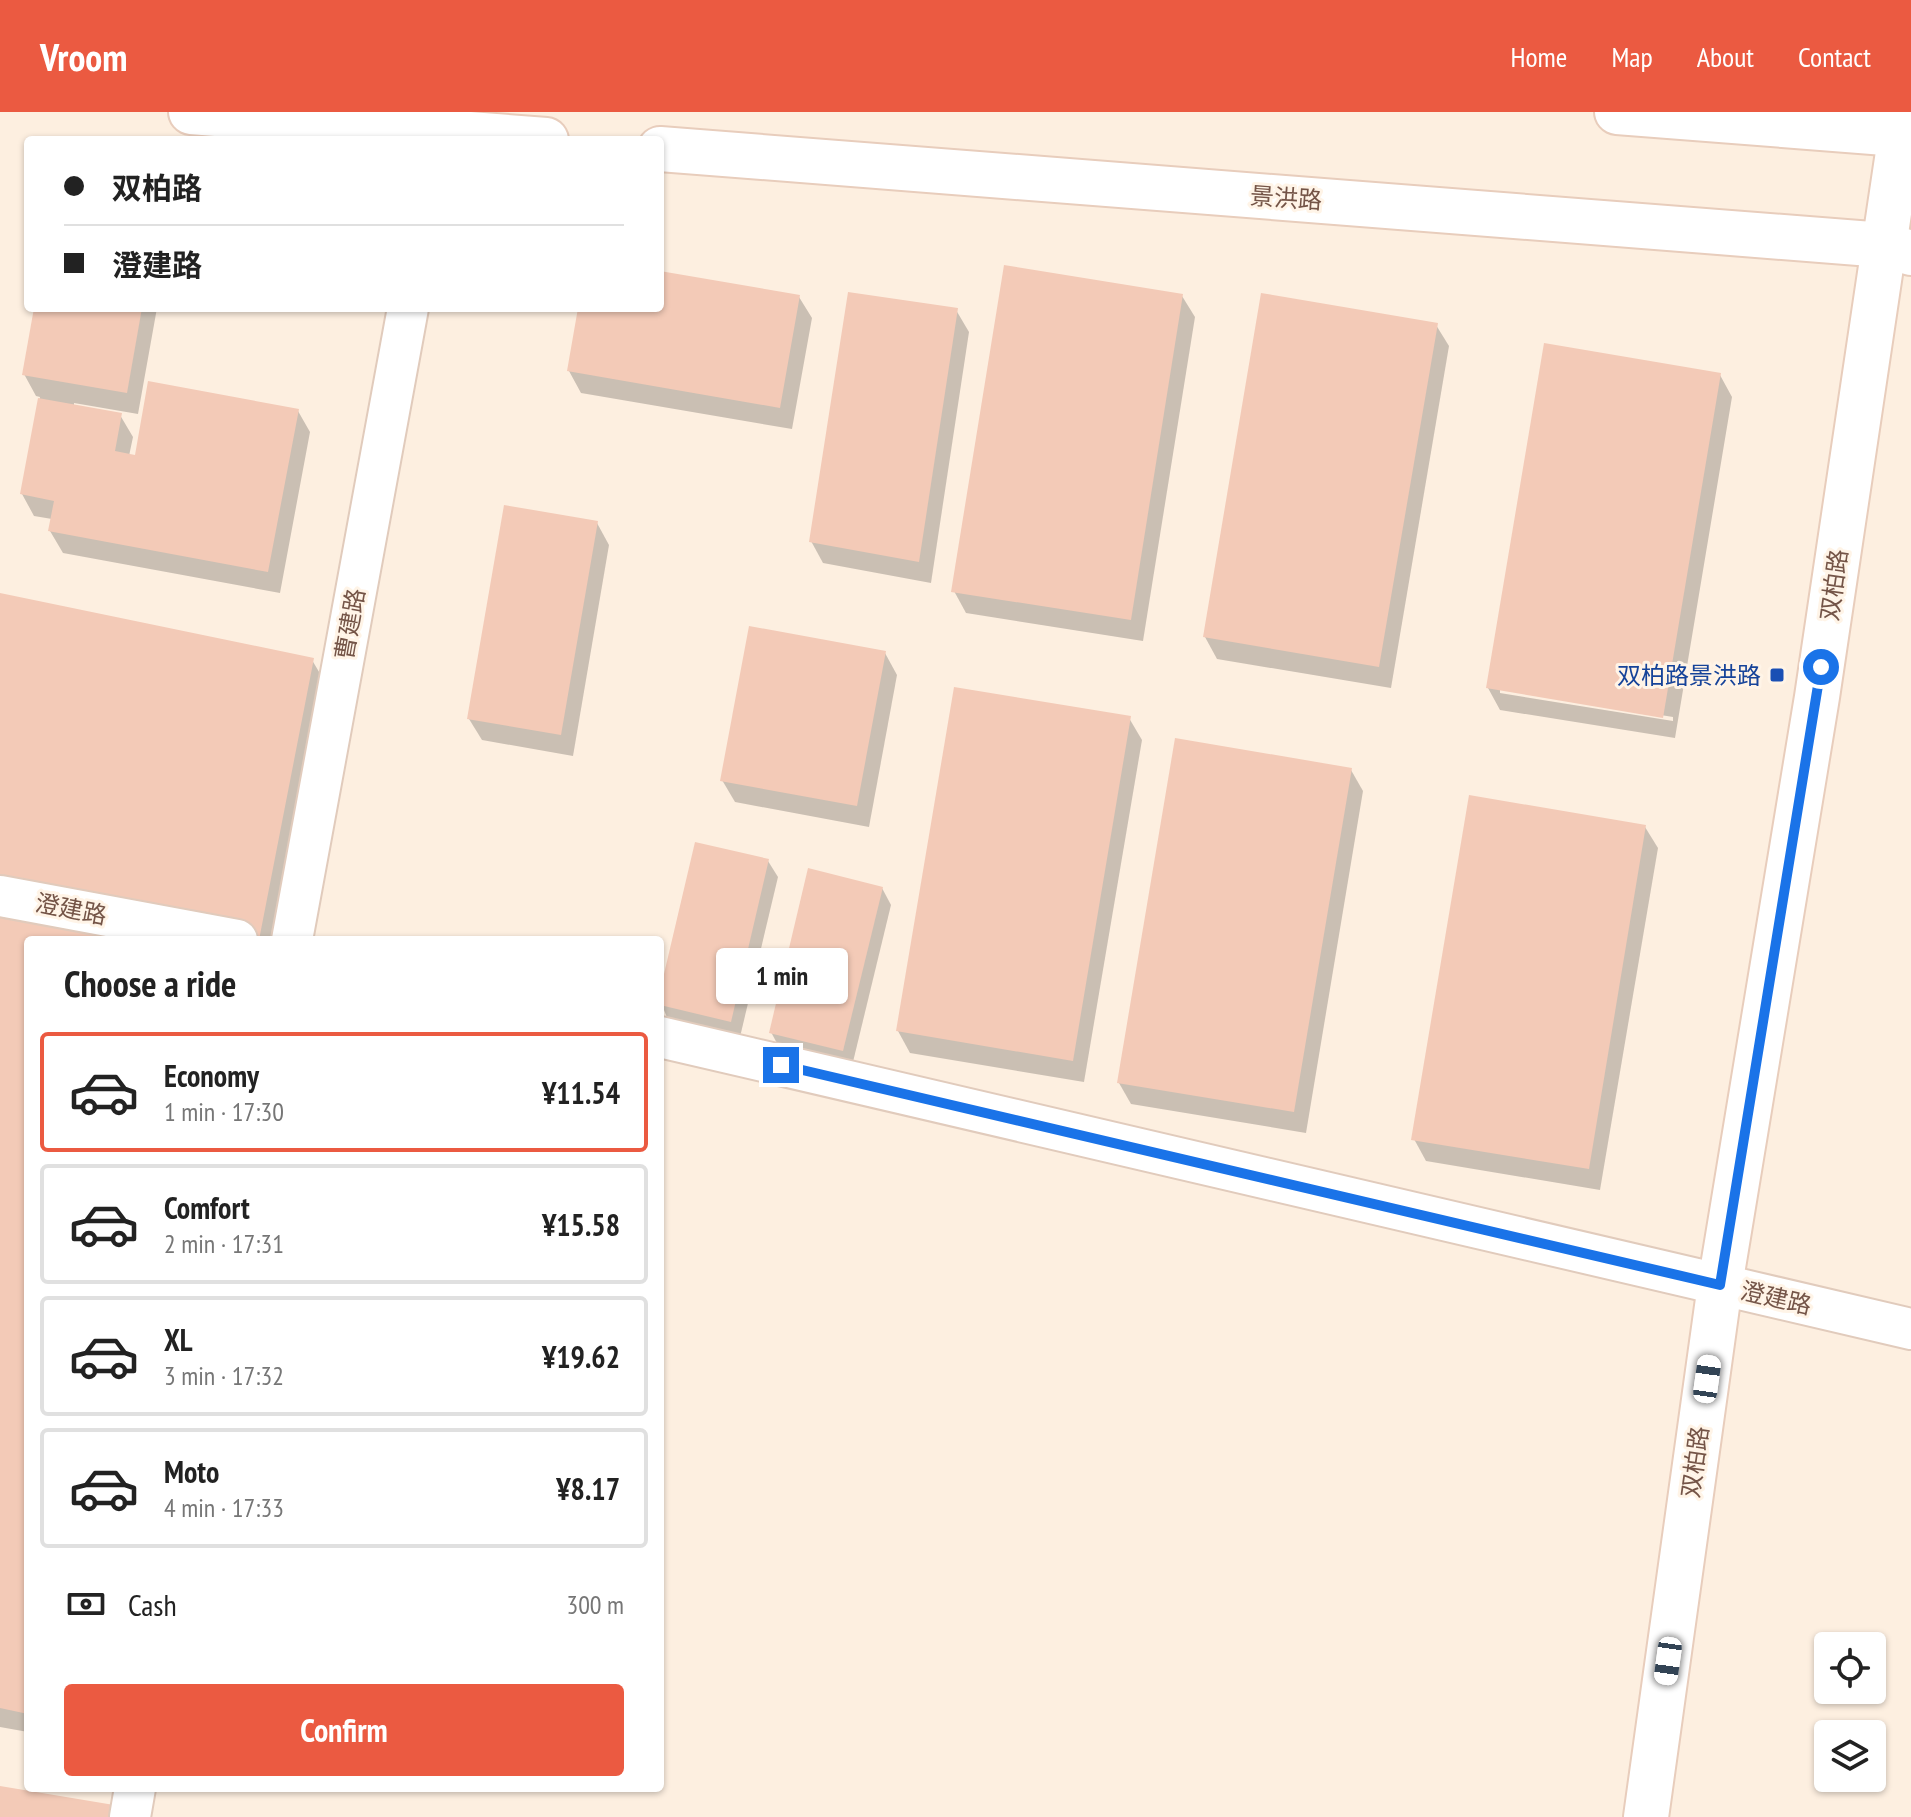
<!DOCTYPE html>
<html lang="en">
<head>
<meta charset="utf-8">
<style>
  body { margin:0; font-family:"PT Sans Narrow","Noto Sans SC",sans-serif; background:#f6f6f6; color:#222; height:100vh; display:flex; flex-direction:column; font-size:30px; white-space:nowrap }
  * { box-sizing:border-box; margin:0 }
  p { font-size:26px; color:#767676 }
  .icon { flex:none; width:44px; height:44px; fill:none; stroke:currentColor; stroke-width:2; stroke-linecap:round; stroke-linejoin:round }
  .map { position:relative; flex:1; overflow:hidden }
  .drawer { position:absolute; left:24px; top:824px; width:640px; height:856px; display:flex; flex-direction:column; background:#fff; border-radius:8px; box-shadow:0 2px 6px #0004 }
  .drawer>* { flex:none }
  .hud { position:absolute; left:24px; top:24px; width:640px; height:176px; border-radius:8px; box-shadow:0 2px 6px #0004; display:grid; align-content:center; height:176px; padding:0 40px; background:#fff }
  .fabs { position:absolute; left:1814px; top:1520px; display:grid; gap:16px }
  .fabs a { display:grid; place-items:center; width:72px; height:72px; border-radius:8px; background:#fff; box-shadow:0 2px 6px #0004; font-size:40px }
  .end { position:absolute; width:36px; height:36px; margin:-18px; border:10px solid #1a73e8; background:#fff; box-shadow:0 0 0 4px #fff }
  .from { border-radius:50% }
  .bubble { position:absolute; height:56px; border-radius:8px; background:#fff; box-shadow:0 2px 6px #0004; font-size:26px; font-weight:600; line-height:56px; text-align:center }
  .car { position:absolute; width:24px; height:48px; margin:-24px -12px; border-radius:10px; box-shadow:0 0 6px 2px #0007; background:linear-gradient(#fff 24%,#345 0 40%,#fff 0 76%,#345 0 86%,#fff 0) }
  .hud b { display:flex; align-items:center; gap:28px; height:76px; font-size:30px }
  .hud b+b { border-top:2px solid #e0e0e0 }
  .hud i { width:20px; height:20px; background:#222 }
  ul { padding:0; list-style:none }
  li { display:flex; align-items:center; gap:24px; height:120px; margin:0 16px 12px; padding:0 24px; border:4px solid #e0e0e0; border-radius:8px }
  li div { flex:1 }
  li b { display:block; font-size:30px }
  li em { font-style:normal; font-weight:600 }
  li.selected { border-color:#eb5a41 }
  li>.icon { width:72px; height:72px; stroke-width:1.5 }
  h2 { padding:0 40px; font-size:36px; line-height:96px }
  .pay { display:flex; align-items:center; gap:20px; height:88px; padding:0 40px; font-size:30px }
  .pay p { margin-inline-start:auto }
  .button { display:flex; gap:16px; margin-top:auto; padding:16px 40px }
  .button a { flex:1; height:92px; border-radius:8px; background:#eb5a41; color:#fff; font-size:32px; font-weight:600; line-height:92px; text-align:center }
  header { display:flex; align-items:center; gap:48px; box-sizing:border-box; height:112px; padding:0 40px; background:#eb5a41; color:#fff }
  header strong { font-size:38px }
  nav { display:flex; gap:44px; margin-inline-start:auto; font-size:28px }
  .map>svg:first-child { display:block }
  .shadow { fill:#0003; fill-rule:evenodd }
  .building { fill:#f3cab7 }
  .lines { fill:none; stroke-linecap:round; stroke-linejoin:round }
  .street-casing { stroke:#e1cbbc; stroke-width:44 }
  .secondary-casing { stroke:#e8cdbc; stroke-width:48 }
  .street { stroke:#fff; stroke-width:40 }
  .secondary { stroke:#fff; stroke-width:44 }
  .route { stroke:#1a73e8; stroke-width:10 }
  .transit-dot { fill:#1a4fb4; stroke:#fff4e7; stroke-width:3 }
  .labels { text-anchor:middle; dominant-baseline:central; stroke-width:6; stroke-linejoin:round; paint-order:stroke }
  .street-label { font-size:24px; fill:#745447; stroke:#fff4e7 }
  .transit-label { font-size:24px; fill:#164399; stroke:#fff4e7; text-anchor:end }
</style>
</head>
<body>
<header>
<strong>Vroom</strong>
<nav><a>Home</a><a>Map</a><a>About</a><a>Contact</a></nav>
</header>
<div class="map">
<svg width="1911" height="1705" viewBox="0 0 1911 1705">
  <rect width="100%" height="100%" fill="#fdefe0"/>
  <g class="shadow">
    <polygon points="660,161 799,185 812,206 792,317 581,281 569,259 580,196 660,196"/>
    <polygon points="1182,184 1195,205 1143,529 966,501 954,479"/>
    <polygon points="36,196 157,196 138,302 74,291 74,294 120,303 133,325 129,344 136,345 298,299 310,320 280,481 63,441 50,419 52,407 34,404 22,382 40,285 36,284 24,262"/>
    <polygon points="956,198 969,220 931,471 823,451 811,429"/>
    <polygon points="1436,213 1449,234 1391,576 1217,547 1205,525"/>
    <path d="M 1720,263 L 1732,285 L 1675,626 L 1500,598 L 1488,576 ZM 1500,577 L 1673,605 L 1673,609 L 1500,581 Z"/>
    <polygon points="597,411 609,433 573,644 482,628 469,607"/>
    <polygon points="0,484 312,548 325,570 275,828 28,828 28,1620 0,1615"/>
    <polygon points="885,541 897,563 869,715 735,690 722,668"/>
    <polygon points="1129,606 1142,628 1084,970 910,941 898,919"/>
    <polygon points="1351,658 1363,679 1306,1021 1131,992 1119,971"/>
    <polygon points="1645,715 1658,736 1600,1078 1426,1049 1414,1027"/>
    <polygon points="768,749 778,765 740,925 668,908 660,888"/>
    <polygon points="882,776 891,793 852,954 780,937 771,920"/>
  </g>
  <g class="building">
    <polygon points="1004,153 1183,182 1131,508 951,480"/>
    <polygon points="660,159 800,183 780,296 567,259 578,196 660,196"/>
    <polygon points="848,180 958,196 919,450 809,430"/>
    <polygon points="1261,181 1438,211 1379,555 1203,525"/>
    <polygon points="34,196 142,196 127,281 22,263"/>
    <polygon points="1544,231 1721,261 1663,606 1486,576"/>
    <polygon points="148,269 299,297 268,460 48,419 54,389 20,382 38,286 122,301 115,339 135,343"/>
    <polygon points="504,393 598,409 561,623 467,607"/>
    <polygon points="0,481 314,546 259,828 28,828 28,1602 0,1596"/>
    <polygon points="749,514 886,539 857,694 720,669"/>
    <polygon points="954,575 1131,604 1073,949 896,919"/>
    <polygon points="1175,626 1352,656 1294,1000 1117,971"/>
    <polygon points="1469,683 1646,713 1589,1057 1411,1028"/>
    <polygon points="695,730 769,747 731,910 660,893 660,879"/>
    <polygon points="808,756 883,775 843,939 769,921"/>
    <polygon points="0,1674 114,1693 112,1705 0,1705"/>
  </g>
  <g class="lines">
    <defs>
      <g id="street">
        <polyline points="0,784 237,828"/>
        <polyline points="292,828 408,196"/>
        <polyline points="660,925 1911,1217"/>
        <polyline points="130,1705 135,1676"/>
      </g>
      <g id="secondary">
        <polyline points="191,0 546,28"/>
        <polyline points="1617,0 1911,23"/>
        <polyline points="660,37 1884,133 1911,141"/>
        <polyline points="1646,1705 1720,1173 1817,585 1904,0"/>
      </g>
    </defs>
    <use href="#street" class="street-casing"/>
    <use href="#secondary" class="secondary-casing"/>
    <use href="#street" class="street"/>
    <use href="#secondary" class="secondary"/>
  </g>
  <g class="lines">
    <polyline class="route" points="781,953 1720,1173 1821,555"/>
  </g>
  <rect class="transit-dot" x="1769" y="555" width="16" height="16" rx="4"/>
  <g class="labels">
    <g class="street-label">
      <text transform="translate(1286 86) rotate(4)">景洪路</text>
      <text transform="translate(1834 473) rotate(-82)">双柏路</text>
      <text transform="translate(350 512) rotate(-80)">曹建路</text>
      <text transform="translate(71 797) rotate(11)">澄建路</text>
      <text transform="translate(1776 1186) rotate(13)">澄建路</text>
      <text transform="translate(1695 1350) rotate(-82)">双柏路</text>
    </g>
    <g class="transit-label">
      <text x="1761" y="563">双柏路景洪路</text>
    </g>
  </g>
</svg>
<div class="fabs">
<a><svg class="icon" aria-label="locate" viewBox="0 0 24 24"><circle cx="12" cy="12" r="6"/><path d="M12 2v4M12 18v4M2 12h4M18 12h4"/></svg></a>
<a><svg class="icon" aria-label="layers" viewBox="0 0 24 24"><path d="M12 4l9 5-9 5-9-5zM3 14l9 5 9-5"/></svg></a>
</div>
<i class="end from" style="left:1821px;top:555px"></i>
<i class="end" style="left:781px;top:953px"></i>
<div class="bubble" style="left:716px;top:836px;width:132px">1 min</div>
<i class="car" style="left:1707px;top:1267px;rotate:8deg"></i>
<i class="car" style="left:1668px;top:1549px;rotate:188deg"></i>
<div class="hud">
<b><i class="from"></i>双柏路</b>
<b><i></i>澄建路</b>
</div>
<section class="drawer">
<h2>Choose a ride</h2>
<ul>
<li class="selected"><svg class="icon" aria-label="car" viewBox="0 0 24 24"><path d="M5 17H2v-5l4-1 3-4h7l3 4 3 1v5h-3M9 17h6M6 11h13"/><circle cx="7" cy="17" r="2"/><circle cx="17" cy="17" r="2"/></svg><div><b>Economy</b><p>1 min · 17:30</p></div><em>¥11.54</em></li>
<li><svg class="icon" aria-label="car" viewBox="0 0 24 24"><path d="M5 17H2v-5l4-1 3-4h7l3 4 3 1v5h-3M9 17h6M6 11h13"/><circle cx="7" cy="17" r="2"/><circle cx="17" cy="17" r="2"/></svg><div><b>Comfort</b><p>2 min · 17:31</p></div><em>¥15.58</em></li>
<li><svg class="icon" aria-label="car" viewBox="0 0 24 24"><path d="M5 17H2v-5l4-1 3-4h7l3 4 3 1v5h-3M9 17h6M6 11h13"/><circle cx="7" cy="17" r="2"/><circle cx="17" cy="17" r="2"/></svg><div><b>XL</b><p>3 min · 17:32</p></div><em>¥19.62</em></li>
<li><svg class="icon" aria-label="car" viewBox="0 0 24 24"><path d="M5 17H2v-5l4-1 3-4h7l3 4 3 1v5h-3M9 17h6M6 11h13"/><circle cx="7" cy="17" r="2"/><circle cx="17" cy="17" r="2"/></svg><div><b>Moto</b><p>4 min · 17:33</p></div><em>¥8.17</em></li>
</ul>
<div class="pay"><svg class="icon" aria-label="cash" viewBox="0 0 24 24"><path d="M3 7h18v10H3z"/><circle cx="12" cy="12" r="2"/></svg>Cash<p>300 m</p></div>
<div class="button"><a>Confirm</a></div>
</section>
</div>
</body>
</html>
